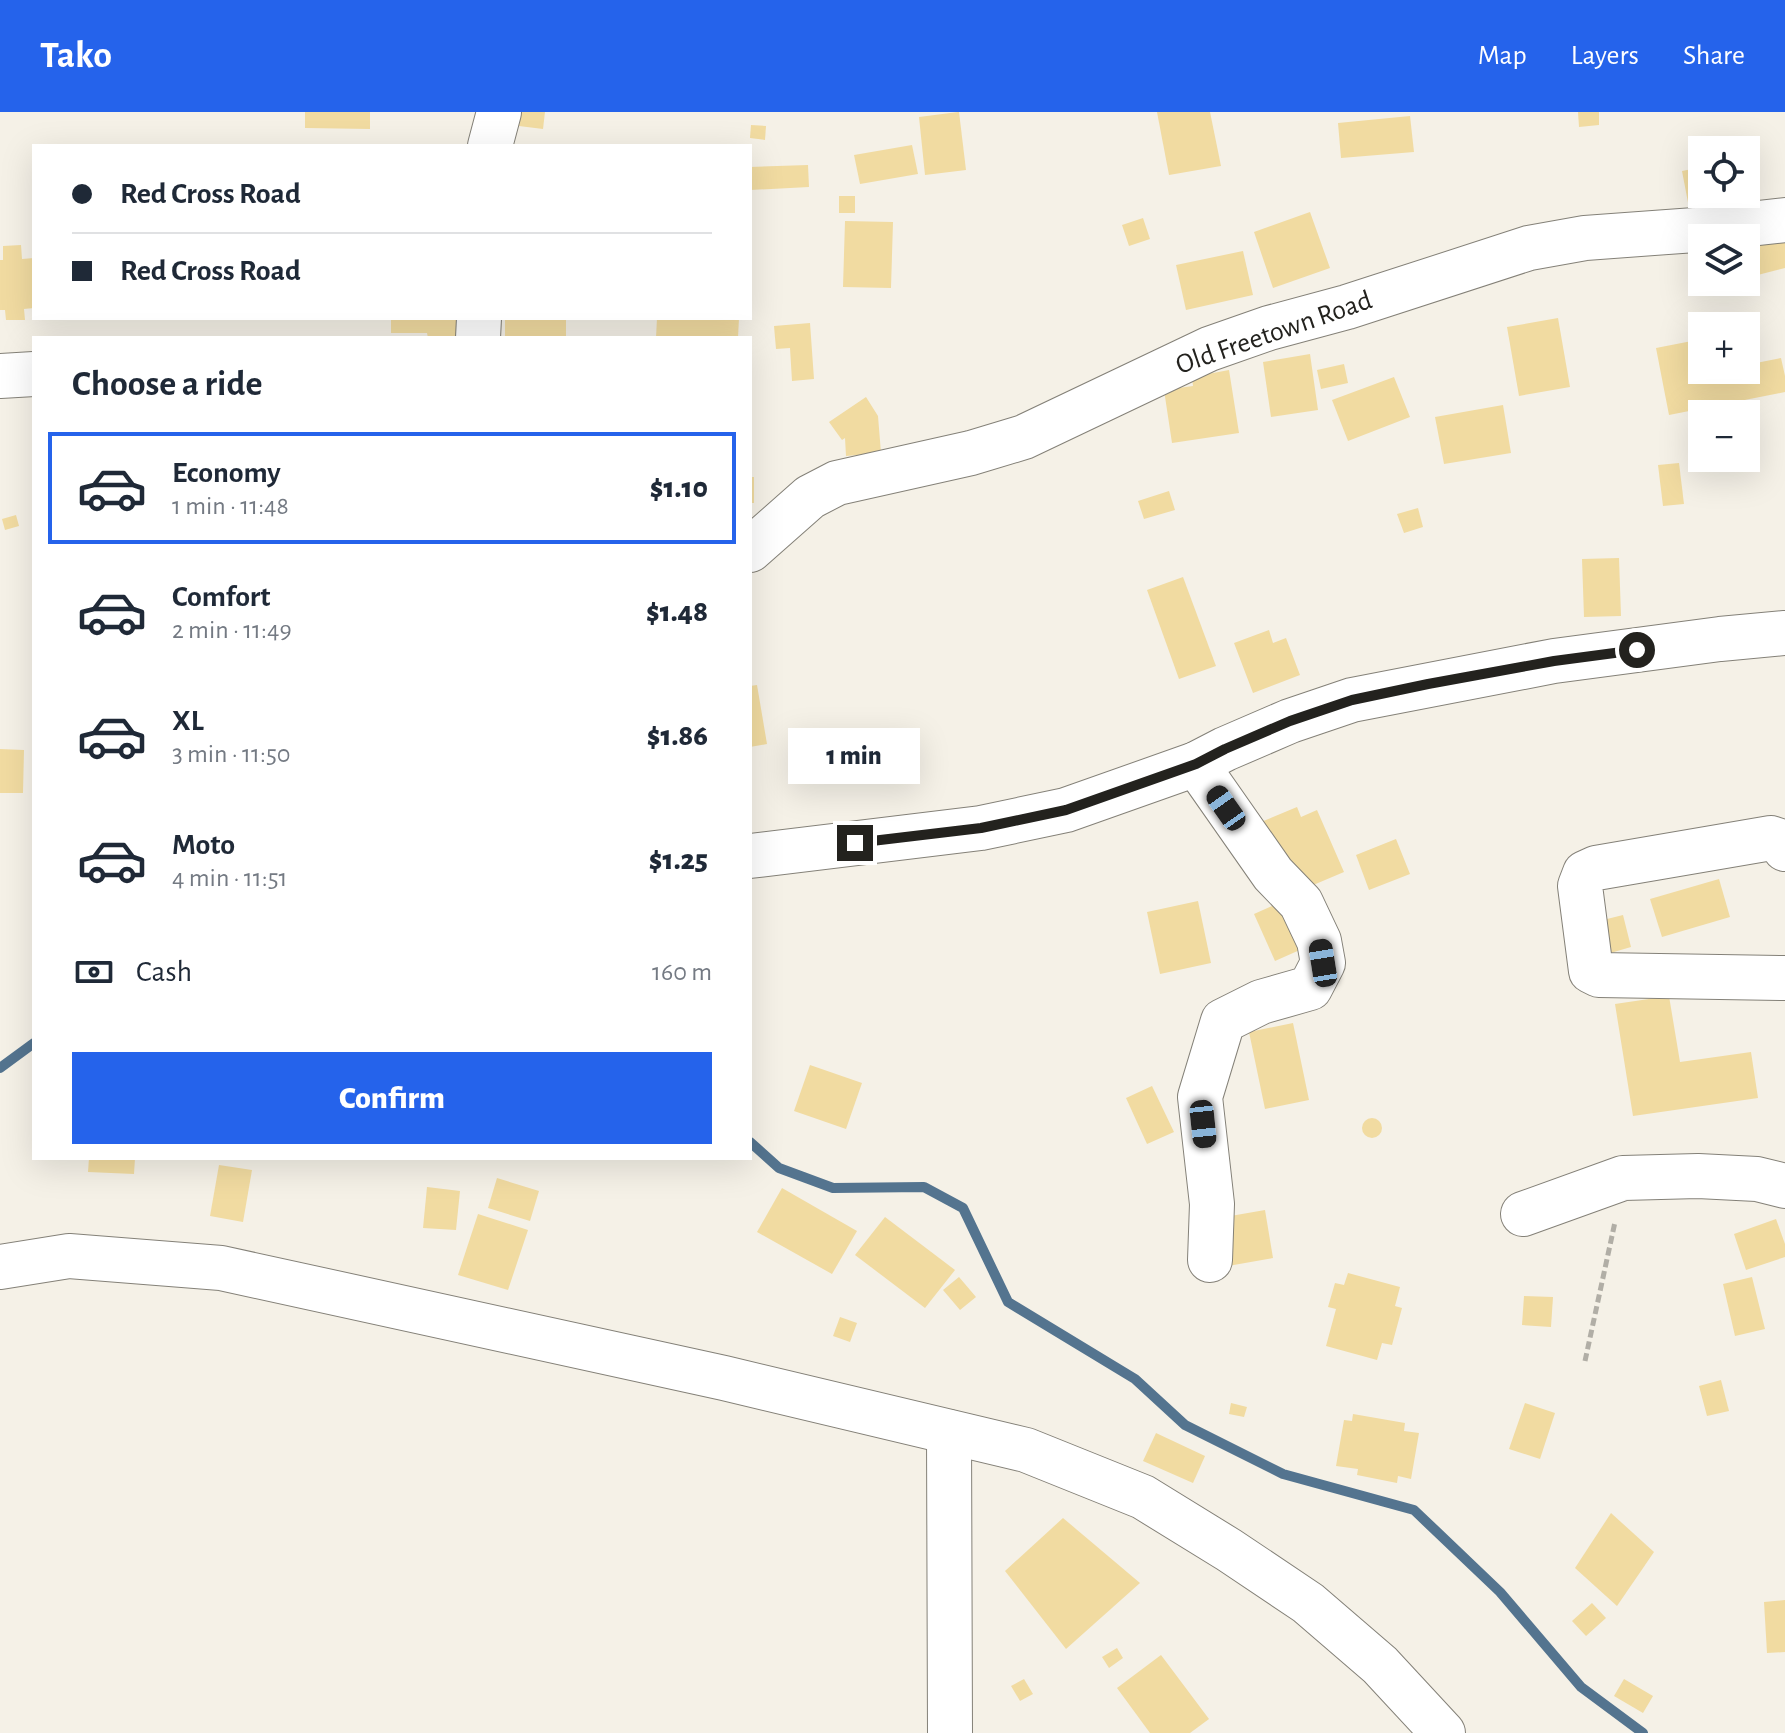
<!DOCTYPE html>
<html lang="en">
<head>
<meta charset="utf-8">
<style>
  body { margin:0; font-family:"Alegreya Sans",sans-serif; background:#f2f2f3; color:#1f2937; height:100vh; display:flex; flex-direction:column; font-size:30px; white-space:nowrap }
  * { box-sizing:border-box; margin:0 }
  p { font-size:26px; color:#747a83 }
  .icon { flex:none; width:44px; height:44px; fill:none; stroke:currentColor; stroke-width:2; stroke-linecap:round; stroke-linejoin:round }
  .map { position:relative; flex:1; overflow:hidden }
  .details { position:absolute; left:32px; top:224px; width:720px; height:824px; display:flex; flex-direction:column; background:#fff; border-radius:0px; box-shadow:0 8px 32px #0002 }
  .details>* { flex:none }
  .guide { position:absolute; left:32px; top:32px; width:720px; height:176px; border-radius:0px; box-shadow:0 8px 32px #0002; display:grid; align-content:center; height:176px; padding:0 40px; background:#fff }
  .controls { position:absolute; left:1688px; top:24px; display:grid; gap:16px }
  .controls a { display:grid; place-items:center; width:72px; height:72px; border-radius:0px; background:#fff; box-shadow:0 8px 32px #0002; font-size:40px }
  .end { position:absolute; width:36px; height:36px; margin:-18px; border:10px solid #23221e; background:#fff; box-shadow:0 0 0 4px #fff }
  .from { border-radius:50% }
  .bubble { position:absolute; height:56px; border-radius:0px; background:#fff; box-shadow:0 8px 32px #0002; font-size:26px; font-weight:800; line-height:56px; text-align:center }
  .car { position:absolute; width:24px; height:48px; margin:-24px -12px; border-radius:10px; box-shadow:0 0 6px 2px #0007; background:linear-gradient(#222 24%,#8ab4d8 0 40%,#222 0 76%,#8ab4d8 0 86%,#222 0) }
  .guide b { display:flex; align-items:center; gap:28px; height:76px; font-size:30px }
  .guide b+b { border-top:2px solid #e0e1e3 }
  .guide i { width:20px; height:20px; background:#1f2937 }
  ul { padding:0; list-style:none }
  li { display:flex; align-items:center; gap:24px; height:112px; margin:0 16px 12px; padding:0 24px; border:4px solid transparent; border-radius:0px }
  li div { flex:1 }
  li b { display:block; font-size:30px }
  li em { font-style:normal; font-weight:800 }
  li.current { border-color:#2563eb }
  li>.icon { width:72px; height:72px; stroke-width:1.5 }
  h2 { padding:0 40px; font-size:36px; line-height:96px }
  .pay { display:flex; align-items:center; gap:20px; height:88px; padding:0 40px; font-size:30px }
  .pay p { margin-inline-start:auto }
  .cta { display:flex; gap:16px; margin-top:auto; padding:16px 40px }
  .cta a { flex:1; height:92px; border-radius:0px; background:#2563eb; color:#fff; font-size:32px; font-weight:800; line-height:92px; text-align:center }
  header { display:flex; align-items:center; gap:48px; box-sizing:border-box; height:112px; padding:0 40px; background:#2563eb; color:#fff }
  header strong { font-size:38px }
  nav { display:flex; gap:44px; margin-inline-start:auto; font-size:28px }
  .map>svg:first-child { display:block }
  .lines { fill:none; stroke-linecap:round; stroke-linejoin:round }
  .stream { stroke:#54748f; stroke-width:10 }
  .building { fill:#f1dba1 }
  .minor-casing { stroke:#848178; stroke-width:46 }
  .path { stroke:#b1aea6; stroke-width:5; stroke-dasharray:8 4; stroke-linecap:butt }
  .minor { stroke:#fff; stroke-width:44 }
  .route { stroke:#23221e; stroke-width:10 }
  .labels { text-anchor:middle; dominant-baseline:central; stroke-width:6; stroke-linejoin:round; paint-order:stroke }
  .street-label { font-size:28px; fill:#23221e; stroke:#fff }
</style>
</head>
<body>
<header>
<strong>Tako</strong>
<nav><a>Map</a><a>Layers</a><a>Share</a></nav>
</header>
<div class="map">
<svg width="1785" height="1621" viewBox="0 0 1785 1621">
  <rect width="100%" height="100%" fill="#f5f1e7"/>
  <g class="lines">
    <g class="stream">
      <polyline points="0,956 34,931"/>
      <polyline points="750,1030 779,1056 833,1076 924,1075 963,1096 1008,1190 1135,1267 1185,1313 1283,1362 1414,1398 1500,1480 1581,1575 1643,1621"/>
    </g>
  </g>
  <g class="building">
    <polygon points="305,0 370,0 370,17 305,16"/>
    <polygon points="521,0 545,0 543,17 519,14"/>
    <polygon points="958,0 959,0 966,58 925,63 919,5"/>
    <polygon points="1157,0 1210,0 1221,54 1169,63"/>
    <polygon points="1578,0 1599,0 1599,13 1579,15"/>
    <polygon points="1410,4 1414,40 1341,46 1338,11"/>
    <polygon points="751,13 766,14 765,28 750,26"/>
    <polygon points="912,33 918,62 860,72 854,43"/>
    <polygon points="808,53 809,75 750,78 750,55"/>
    <polygon points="1702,55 1702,82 1707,82 1710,97 1690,101 1682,59"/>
    <rect x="839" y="84" width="16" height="17"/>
    <polygon points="1310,100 1330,156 1273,176 1254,120"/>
    <polygon points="1143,106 1150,127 1129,134 1122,113"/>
    <polygon points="845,109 893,110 891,176 843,175"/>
    <polygon points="1785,117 1785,156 1746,166 1746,127"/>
    <polygon points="21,133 22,147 34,146 34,196 24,197 25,208 6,208 5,198 0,198 0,148 3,148 3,134"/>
    <polygon points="1702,137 1702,170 1724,171 1702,177 1693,139"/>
    <polygon points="1243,139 1253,183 1186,198 1176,153"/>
    <polygon points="391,206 458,206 458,226 428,226 427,221 391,221"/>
    <rect x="505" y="206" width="61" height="20"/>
    <polygon points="657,206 739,206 738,226 656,226"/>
    <polygon points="1558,206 1570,275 1519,284 1507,215"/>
    <polygon points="810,211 814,267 792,269 790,236 776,237 774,214"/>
    <polygon points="1749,218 1756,251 1781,246 1785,264 1785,280 1669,303 1656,236 1702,227 1702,258 1746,258 1746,219"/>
    <polygon points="1310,242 1318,298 1271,305 1263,250"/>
    <polygon points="1344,252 1348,271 1321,277 1317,258"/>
    <polygon points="1229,258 1239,321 1172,331 1164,278 1193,274 1192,265"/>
    <polygon points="1394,265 1410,305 1348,329 1332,288"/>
    <polygon points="866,285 878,304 881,341 846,344 845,326 842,328 829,310"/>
    <polygon points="1503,293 1511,341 1444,352 1435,305"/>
    <polygon points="1679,351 1684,392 1663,394 1658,353"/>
    <rect x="750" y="365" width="4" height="26"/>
    <polygon points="1169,379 1175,398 1144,407 1138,389"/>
    <polygon points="1418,396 1423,415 1404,421 1397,402"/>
    <polygon points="16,403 19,414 5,418 2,407"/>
    <polygon points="1619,446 1621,504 1584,505 1582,447"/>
    <polygon points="1183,465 1216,554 1179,567 1147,478"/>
    <polygon points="1269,518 1273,531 1286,526 1300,563 1253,581 1234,531"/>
    <polygon points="757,573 767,632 750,635 750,574"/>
    <polygon points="0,637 24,638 23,681 0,681"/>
    <polygon points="1297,695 1301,705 1317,698 1344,760 1292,782 1261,710"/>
    <polygon points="1396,727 1410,762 1369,778 1356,743"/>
    <polygon points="1719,767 1730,805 1662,825 1650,787"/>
    <polygon points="1198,789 1211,851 1160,862 1147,800"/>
    <polygon points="1281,790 1302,837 1275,849 1254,802"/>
    <polygon points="1623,803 1631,835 1607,842 1599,809"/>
    <polygon points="1669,884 1680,950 1751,940 1758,986 1633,1004 1615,892"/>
    <polygon points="1293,911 1309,988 1265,997 1249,920"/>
    <polygon points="810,953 862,971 846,1017 794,999"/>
    <polygon points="1152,974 1174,1020 1147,1032 1126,986"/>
    <circle cx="1372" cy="1016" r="10"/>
    <polygon points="89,1046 135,1046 134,1062 88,1060"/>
    <polygon points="219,1053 252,1058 243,1110 210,1104"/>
    <polygon points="497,1066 539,1079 530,1109 488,1096"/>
    <polygon points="427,1075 460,1079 456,1118 423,1116"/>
    <polygon points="782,1076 857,1119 832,1162 757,1120"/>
    <polygon points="1265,1098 1273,1146 1228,1154 1219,1106"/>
    <polygon points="478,1102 528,1118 508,1178 458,1163"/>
    <polygon points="885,1105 955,1158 925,1196 855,1143"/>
    <polygon points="1776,1107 1785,1132 1785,1145 1746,1158 1734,1122"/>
    <polygon points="1348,1161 1400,1175 1395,1194 1402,1196 1392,1233 1382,1231 1377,1248 1326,1234 1336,1197 1328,1195 1335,1171 1344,1173"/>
    <polygon points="959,1165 976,1185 960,1198 943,1178"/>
    <polygon points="1752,1165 1765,1217 1735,1224 1723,1172"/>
    <polygon points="1524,1184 1553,1185 1551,1215 1522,1213"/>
    <polygon points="840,1205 857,1211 850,1230 833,1224"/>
    <polygon points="1721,1268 1729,1299 1707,1304 1699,1274"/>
    <polygon points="1231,1291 1247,1295 1244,1305 1229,1302"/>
    <polygon points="1525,1291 1555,1301 1540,1347 1509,1337"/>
    <polygon points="1353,1302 1405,1311 1404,1319 1419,1321 1411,1367 1398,1364 1397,1371 1357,1363 1358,1357 1336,1354 1344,1308 1352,1309"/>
    <polygon points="1156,1321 1205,1344 1193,1371 1143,1349"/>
    <polygon points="1611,1401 1654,1440 1617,1494 1575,1456"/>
    <polygon points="1063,1406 1140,1471 1066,1537 1005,1459"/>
    <polygon points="1785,1488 1785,1540 1767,1541 1764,1490"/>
    <polygon points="1592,1491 1606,1506 1586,1524 1572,1509"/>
    <polygon points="1117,1536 1123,1546 1109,1556 1102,1545"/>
    <polygon points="1161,1543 1209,1607 1190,1621 1150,1621 1117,1576"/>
    <polygon points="1024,1567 1033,1582 1020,1589 1011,1574"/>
    <polygon points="1624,1567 1653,1584 1643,1601 1614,1584"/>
  </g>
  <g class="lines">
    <defs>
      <g id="minor">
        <polyline points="490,34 499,0"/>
        <polyline points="478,226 479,206"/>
        <polyline points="0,264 34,262"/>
        <polyline points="750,438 810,385 837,371 971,341 1024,325 1209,237 1269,216 1347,195 1529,136 1585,126 1695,118 1785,108"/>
        <polyline points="1196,652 1273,762 1301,791 1319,829 1323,851 1310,876 1261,890 1223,909 1200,985 1212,1092 1210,1148"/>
        <polyline points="1785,737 1780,729 1771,726 1596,756 1585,761 1580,774 1591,859 1599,863 1785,866"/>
        <polyline points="750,744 981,716 1066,698 1196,652 1225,637 1290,609 1352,588 1554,549 1720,527 1785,521"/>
        <polyline points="1523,1102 1623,1066 1698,1064 1757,1067 1785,1074"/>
        <polyline points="0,1155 69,1144 221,1156 724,1266 1026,1338 1143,1385 1229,1438 1308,1491 1380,1553 1443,1621"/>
        <polyline points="949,1320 950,1621"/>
      </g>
    </defs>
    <use href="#minor" class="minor-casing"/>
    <polyline class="path" points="1585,1249 1615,1110"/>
    <use href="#minor" class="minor"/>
  </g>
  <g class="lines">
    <polyline class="route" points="855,731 981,716 1066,698 1196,652 1225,637 1290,609 1352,588 1428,572 1554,549 1637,538"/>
  </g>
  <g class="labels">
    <g class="street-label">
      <text transform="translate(1274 221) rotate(-19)">Old Freetown Road</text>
    </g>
  </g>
</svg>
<div class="controls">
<a><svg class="icon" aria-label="locate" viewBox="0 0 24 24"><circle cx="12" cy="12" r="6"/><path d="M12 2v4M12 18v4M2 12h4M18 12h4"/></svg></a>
<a><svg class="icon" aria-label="layers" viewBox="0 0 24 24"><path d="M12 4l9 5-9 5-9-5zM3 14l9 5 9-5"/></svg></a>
<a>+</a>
<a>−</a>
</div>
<i class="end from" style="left:1637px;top:538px"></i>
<i class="end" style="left:855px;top:731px"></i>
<div class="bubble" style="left:788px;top:616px;width:132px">1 min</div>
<i class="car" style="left:1226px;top:696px;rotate:325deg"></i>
<i class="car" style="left:1323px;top:851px;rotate:351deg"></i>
<i class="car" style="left:1203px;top:1012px;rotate:174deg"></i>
<div class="guide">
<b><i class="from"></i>Red Cross Road</b>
<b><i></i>Red Cross Road</b>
</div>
<section class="details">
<h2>Choose a ride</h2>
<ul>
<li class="current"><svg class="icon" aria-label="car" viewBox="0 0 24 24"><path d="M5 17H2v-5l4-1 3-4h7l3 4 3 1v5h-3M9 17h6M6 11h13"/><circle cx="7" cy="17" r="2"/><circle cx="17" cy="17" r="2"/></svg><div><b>Economy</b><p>1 min · 11:48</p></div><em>$1.10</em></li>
<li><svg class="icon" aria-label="car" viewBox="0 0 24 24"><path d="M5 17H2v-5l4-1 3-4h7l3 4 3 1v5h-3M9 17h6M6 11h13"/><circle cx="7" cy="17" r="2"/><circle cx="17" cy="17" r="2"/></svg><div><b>Comfort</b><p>2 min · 11:49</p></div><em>$1.48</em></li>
<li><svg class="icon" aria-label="car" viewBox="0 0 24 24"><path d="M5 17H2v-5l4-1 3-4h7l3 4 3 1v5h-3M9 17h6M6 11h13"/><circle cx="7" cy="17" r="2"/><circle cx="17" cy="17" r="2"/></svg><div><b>XL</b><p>3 min · 11:50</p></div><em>$1.86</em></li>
<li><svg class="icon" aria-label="car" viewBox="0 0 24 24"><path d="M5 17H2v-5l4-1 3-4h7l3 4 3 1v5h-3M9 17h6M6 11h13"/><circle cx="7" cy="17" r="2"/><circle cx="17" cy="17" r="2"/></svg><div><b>Moto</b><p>4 min · 11:51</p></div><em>$1.25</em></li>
</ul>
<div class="pay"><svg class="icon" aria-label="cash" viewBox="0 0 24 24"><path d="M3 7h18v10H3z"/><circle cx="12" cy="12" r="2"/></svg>Cash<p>160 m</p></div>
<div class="cta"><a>Confirm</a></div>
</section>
</div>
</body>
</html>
